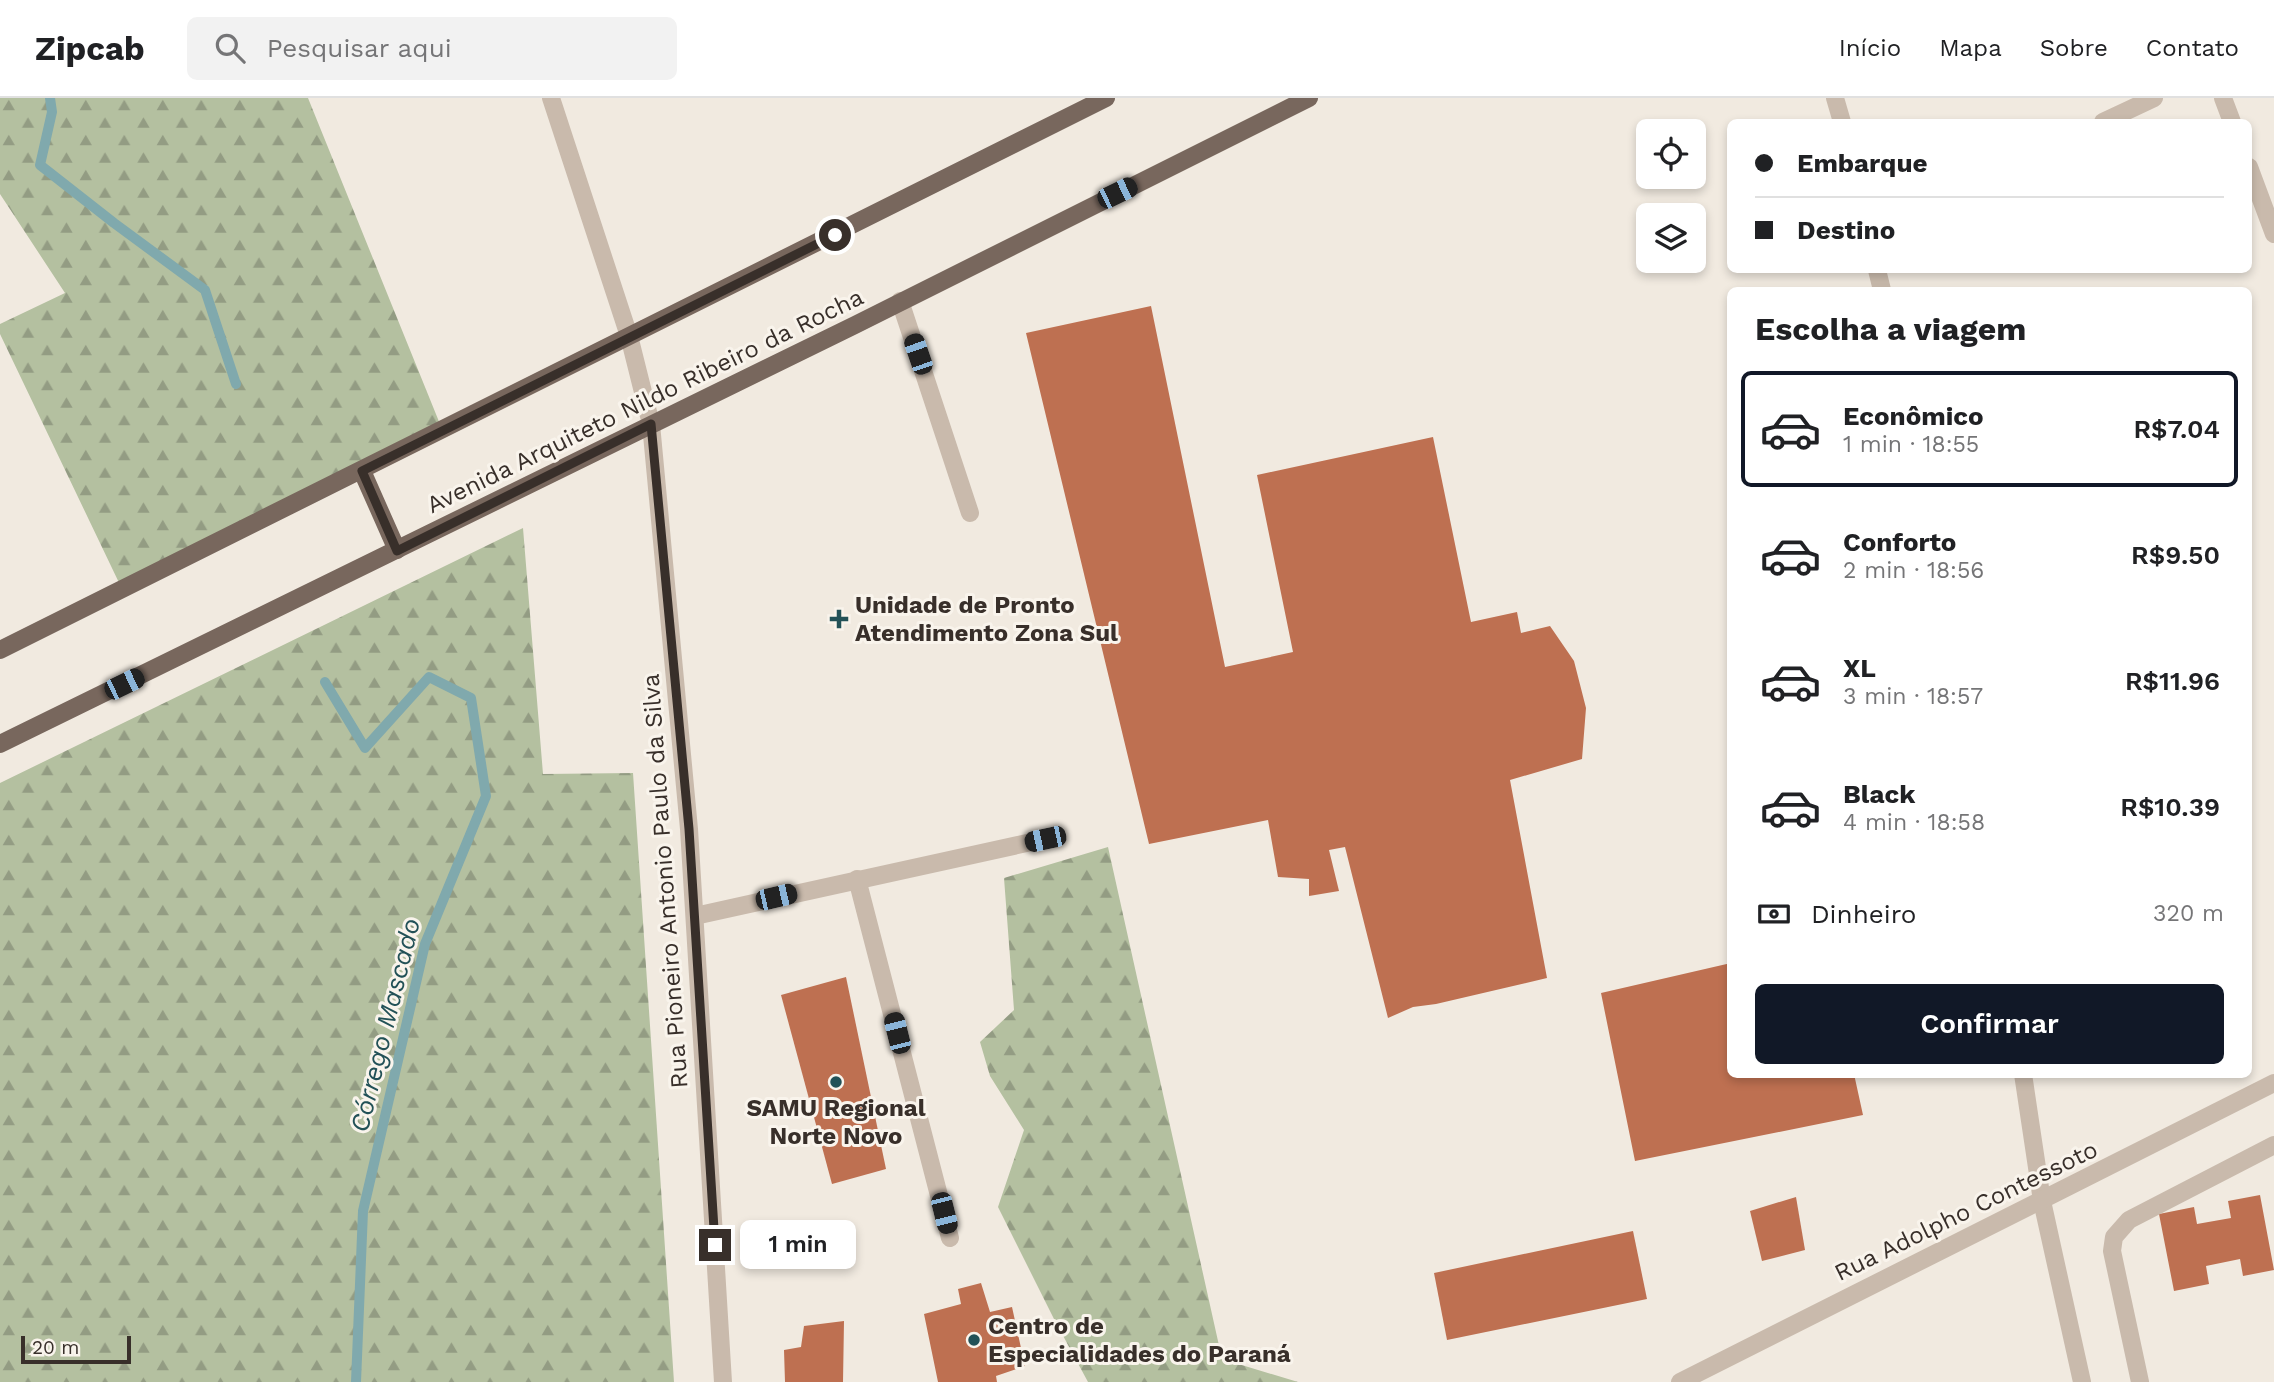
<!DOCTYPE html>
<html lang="pt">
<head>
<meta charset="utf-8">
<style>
  body { margin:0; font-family:"Work Sans",sans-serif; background:#f2f2f2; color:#202124; height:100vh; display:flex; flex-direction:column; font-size:26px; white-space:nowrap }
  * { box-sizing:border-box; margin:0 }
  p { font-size:23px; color:#757577 }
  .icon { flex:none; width:38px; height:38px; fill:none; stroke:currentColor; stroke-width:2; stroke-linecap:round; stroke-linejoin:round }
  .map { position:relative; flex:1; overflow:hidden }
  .side { position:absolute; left:1727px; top:189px; width:525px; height:791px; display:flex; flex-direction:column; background:#fff; border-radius:10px; box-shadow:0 4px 10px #0003 }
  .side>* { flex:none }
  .top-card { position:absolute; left:1727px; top:21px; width:525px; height:154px; border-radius:10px; box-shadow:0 4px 10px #0003; display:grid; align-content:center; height:154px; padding:0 28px; background:#fff }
  .fabs { position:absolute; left:1636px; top:21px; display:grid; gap:14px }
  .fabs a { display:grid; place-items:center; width:70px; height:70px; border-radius:10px; background:#fff; box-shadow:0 4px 10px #0003; font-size:35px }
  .scale { position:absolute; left:21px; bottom:18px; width:110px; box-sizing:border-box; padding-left:7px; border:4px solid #382f2a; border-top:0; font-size:19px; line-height:24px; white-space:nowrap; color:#382f2a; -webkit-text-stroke:5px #f9f4ec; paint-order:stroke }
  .end { position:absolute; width:32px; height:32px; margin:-16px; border:9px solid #382f2a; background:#fff; box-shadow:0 0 0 4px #fff }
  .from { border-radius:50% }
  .bubble { position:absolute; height:49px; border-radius:10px; background:#fff; box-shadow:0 4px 10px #0003; font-size:23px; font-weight:600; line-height:49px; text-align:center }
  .car { position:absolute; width:21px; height:42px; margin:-21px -10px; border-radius:9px; box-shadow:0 0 5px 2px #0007; background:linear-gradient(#222 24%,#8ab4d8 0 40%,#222 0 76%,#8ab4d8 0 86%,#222 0) }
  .top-card b { display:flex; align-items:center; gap:24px; height:66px; font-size:26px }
  .top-card b+b { border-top:2px solid #e0e0e0 }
  .top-card i { width:18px; height:18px; background:#202124 }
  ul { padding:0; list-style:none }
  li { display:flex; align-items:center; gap:21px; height:116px; margin:0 14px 10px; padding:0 14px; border:4px solid transparent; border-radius:10px }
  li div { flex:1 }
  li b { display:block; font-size:26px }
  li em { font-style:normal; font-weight:600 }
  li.selected { border-color:#111827 }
  li>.icon { width:63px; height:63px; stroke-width:1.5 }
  h2 { padding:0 28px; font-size:32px; line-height:84px }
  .pay { display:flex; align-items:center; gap:18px; height:77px; padding:0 28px; font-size:26px }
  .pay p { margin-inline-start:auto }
  .button { display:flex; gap:14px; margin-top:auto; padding:14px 28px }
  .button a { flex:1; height:80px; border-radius:10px; background:#111827; color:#fff; font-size:28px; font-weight:600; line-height:80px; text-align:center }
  header { display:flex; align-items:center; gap:42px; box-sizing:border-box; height:98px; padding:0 35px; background:#fff; border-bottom:2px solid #e0e0e0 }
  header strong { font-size:33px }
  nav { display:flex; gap:38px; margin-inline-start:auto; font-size:24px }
  .search { width:490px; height:63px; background:#f2f2f2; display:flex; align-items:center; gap:18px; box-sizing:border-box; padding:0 24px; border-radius:10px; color:#757577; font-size:26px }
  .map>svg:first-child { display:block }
  .forest { fill:url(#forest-firs) }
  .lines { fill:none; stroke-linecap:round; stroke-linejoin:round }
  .stream { stroke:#80a9ad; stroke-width:10 }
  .building { fill:#be7051 }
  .minor { stroke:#c9baac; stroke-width:18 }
  .major { stroke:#78675d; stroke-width:18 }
  .route { stroke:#382f2a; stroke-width:9 }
  .poi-dot { fill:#225157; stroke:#f9f4ec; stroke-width:2.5 }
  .labels { text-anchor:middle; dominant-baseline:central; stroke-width:6; stroke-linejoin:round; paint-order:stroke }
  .street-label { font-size:24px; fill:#382f2a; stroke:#f9f4ec }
  .poi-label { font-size:24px; font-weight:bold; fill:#382f2a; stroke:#f9f4ec; text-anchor:start }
  .water-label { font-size:26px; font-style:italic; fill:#225157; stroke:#f9f4ec }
</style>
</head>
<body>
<header>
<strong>Zipcab</strong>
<div class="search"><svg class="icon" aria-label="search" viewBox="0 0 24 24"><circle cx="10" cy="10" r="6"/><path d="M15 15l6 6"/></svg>Pesquisar aqui</div>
<nav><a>Início</a><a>Mapa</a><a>Sobre</a><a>Contato</a></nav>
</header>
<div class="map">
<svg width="2274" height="1284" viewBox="0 0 2274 1284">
  <defs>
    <pattern id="forest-firs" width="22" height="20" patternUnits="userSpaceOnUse" patternTransform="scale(1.75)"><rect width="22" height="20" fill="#b4c0a0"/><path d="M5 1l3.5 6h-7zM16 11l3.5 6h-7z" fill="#939c83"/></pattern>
  </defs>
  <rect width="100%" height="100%" fill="#f1eae0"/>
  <g class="forest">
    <polygon points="0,0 308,0 442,331 122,491 0,236 0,226 65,195 0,96"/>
    <polygon points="523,430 543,676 633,675 674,1284 0,1284 0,685"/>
    <polygon points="1108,749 1222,1261 1298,1284 1088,1284 1054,1221 998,1109 1024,1032 990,978 980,944 1014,912 1004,780"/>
  </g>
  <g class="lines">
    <g class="stream">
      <polyline points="50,0 52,14 40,67 114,125 205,192 236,286"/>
      <polyline points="325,584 365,650 429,579 471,600 486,698 425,846 363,1113 356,1284"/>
    </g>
  </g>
  <g class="building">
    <polygon points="1151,208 1225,569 1293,554 1257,377 1433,339 1471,524 1517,514 1521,535 1550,528 1574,563 1586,610 1582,661 1510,682 1547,880 1436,906 1413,909 1388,920 1345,749 1329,752 1339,793 1309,798 1309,781 1278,779 1268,722 1149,746 1026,235"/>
    <polygon points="1731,865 1731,976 1854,976 1863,1017 1635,1063 1601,895"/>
    <polygon points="846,879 886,1071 832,1086 781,897"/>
    <polygon points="2260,1097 2274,1172 2243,1178 2240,1161 2206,1168 2209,1186 2174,1193 2159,1116 2194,1109 2197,1126 2231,1120 2228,1103"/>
    <polygon points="1796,1099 1805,1152 1762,1163 1750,1113"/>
    <polygon points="1633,1133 1647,1201 1447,1242 1434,1175"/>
    <polygon points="981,1185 990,1214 1012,1209 1025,1268 996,1278 997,1284 938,1284 924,1216 961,1206 958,1191"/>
    <polygon points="844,1223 843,1284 785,1284 784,1252 801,1249 804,1228"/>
  </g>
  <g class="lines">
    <g class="minor">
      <polyline points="551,0 629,238 651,326 689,731 723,1284"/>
      <polyline points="1835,0 1842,24"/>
      <polyline points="2223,0 2232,24"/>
      <polyline points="2103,24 2154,0"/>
      <polyline points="2249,69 2274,136"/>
      <polyline points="1877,172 1882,192"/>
      <polyline points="900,203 970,415"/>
      <polyline points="857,781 950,1140"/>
      <polyline points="695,818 1045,741"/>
      <polyline points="2023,976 2042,1103 2082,1284"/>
      <polyline points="1680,1284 2274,985"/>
      <polyline points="2140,1284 2112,1153 2114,1139 2129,1122 2274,1047"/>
    </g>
    <g class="major">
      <polyline points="362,373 397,452"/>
      <path d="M 0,552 C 369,369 738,186 1106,0"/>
      <polyline points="0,646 855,227 1309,0"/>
    </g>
  </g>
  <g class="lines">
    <polyline class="route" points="715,1147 689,731 651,326 397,453 362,373 835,137"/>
  </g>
  <g class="poi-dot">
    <path d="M835.5 510.5h7v7h7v7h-7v7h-7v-7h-7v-7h7z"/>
    <circle cx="836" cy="984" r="7"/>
    <circle cx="974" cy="1242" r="7"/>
  </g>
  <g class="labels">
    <g class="street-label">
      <text transform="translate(645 303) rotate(-26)">Avenida Arquiteto Nildo Ribeiro da Rocha</text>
      <text transform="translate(665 783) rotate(-94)">Rua Pioneiro Antonio Paulo da Silva</text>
      <text transform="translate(1966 1113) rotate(-26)">Rua Adolpho Contessoto</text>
    </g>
    <g class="poi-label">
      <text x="855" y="507">Unidade de Pronto<tspan x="855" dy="28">Atendimento Zona Sul</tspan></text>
      <text x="836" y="1010" text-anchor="middle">SAMU Regional<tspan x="836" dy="28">Norte Novo</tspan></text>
      <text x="988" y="1228">Centro de<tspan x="988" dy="28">Especialidades do Paraná</tspan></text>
    </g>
    <g class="water-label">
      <text transform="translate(385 927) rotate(-76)">Córrego Mascado</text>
    </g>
  </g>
</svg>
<div class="fabs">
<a><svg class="icon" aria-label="locate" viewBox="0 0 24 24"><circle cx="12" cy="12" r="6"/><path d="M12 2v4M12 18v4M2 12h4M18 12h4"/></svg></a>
<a><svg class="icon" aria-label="layers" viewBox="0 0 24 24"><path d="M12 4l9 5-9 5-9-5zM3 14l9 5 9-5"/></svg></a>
</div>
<div class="scale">20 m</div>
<i class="end from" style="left:835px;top:137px"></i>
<i class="end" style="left:715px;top:1147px"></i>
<div class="bubble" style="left:740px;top:1122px;width:116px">1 min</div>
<i class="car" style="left:1117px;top:95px;rotate:64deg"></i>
<i class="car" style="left:918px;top:256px;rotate:341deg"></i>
<i class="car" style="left:124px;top:586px;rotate:64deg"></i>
<i class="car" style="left:1045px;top:741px;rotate:258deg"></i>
<i class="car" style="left:776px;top:799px;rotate:77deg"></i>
<i class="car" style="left:897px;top:935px;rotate:346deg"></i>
<i class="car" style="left:944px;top:1115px;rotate:166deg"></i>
<div class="top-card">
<b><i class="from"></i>Embarque</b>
<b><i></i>Destino</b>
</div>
<section class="side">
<h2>Escolha a viagem</h2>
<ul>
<li class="selected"><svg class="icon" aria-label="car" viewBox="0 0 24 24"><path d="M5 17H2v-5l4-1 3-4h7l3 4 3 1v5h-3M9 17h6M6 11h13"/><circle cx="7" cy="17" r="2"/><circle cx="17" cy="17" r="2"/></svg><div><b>Econômico</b><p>1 min · 18:55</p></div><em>R$7.04</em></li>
<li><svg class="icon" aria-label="car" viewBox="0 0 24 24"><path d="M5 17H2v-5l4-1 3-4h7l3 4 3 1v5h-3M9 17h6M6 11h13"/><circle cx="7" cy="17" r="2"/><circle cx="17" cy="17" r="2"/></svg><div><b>Conforto</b><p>2 min · 18:56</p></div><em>R$9.50</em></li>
<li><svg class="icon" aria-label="car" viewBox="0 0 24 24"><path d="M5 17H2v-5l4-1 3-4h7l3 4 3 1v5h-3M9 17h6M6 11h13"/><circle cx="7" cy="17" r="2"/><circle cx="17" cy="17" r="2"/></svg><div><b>XL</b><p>3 min · 18:57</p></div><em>R$11.96</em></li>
<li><svg class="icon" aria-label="car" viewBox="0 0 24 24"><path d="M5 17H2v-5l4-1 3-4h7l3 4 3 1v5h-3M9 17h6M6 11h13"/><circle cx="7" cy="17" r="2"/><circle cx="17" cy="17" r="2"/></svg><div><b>Black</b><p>4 min · 18:58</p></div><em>R$10.39</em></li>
</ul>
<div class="pay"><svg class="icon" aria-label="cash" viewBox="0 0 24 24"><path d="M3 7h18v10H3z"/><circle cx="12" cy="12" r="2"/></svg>Dinheiro<p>320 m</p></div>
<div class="button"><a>Confirmar</a></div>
</section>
</div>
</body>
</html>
